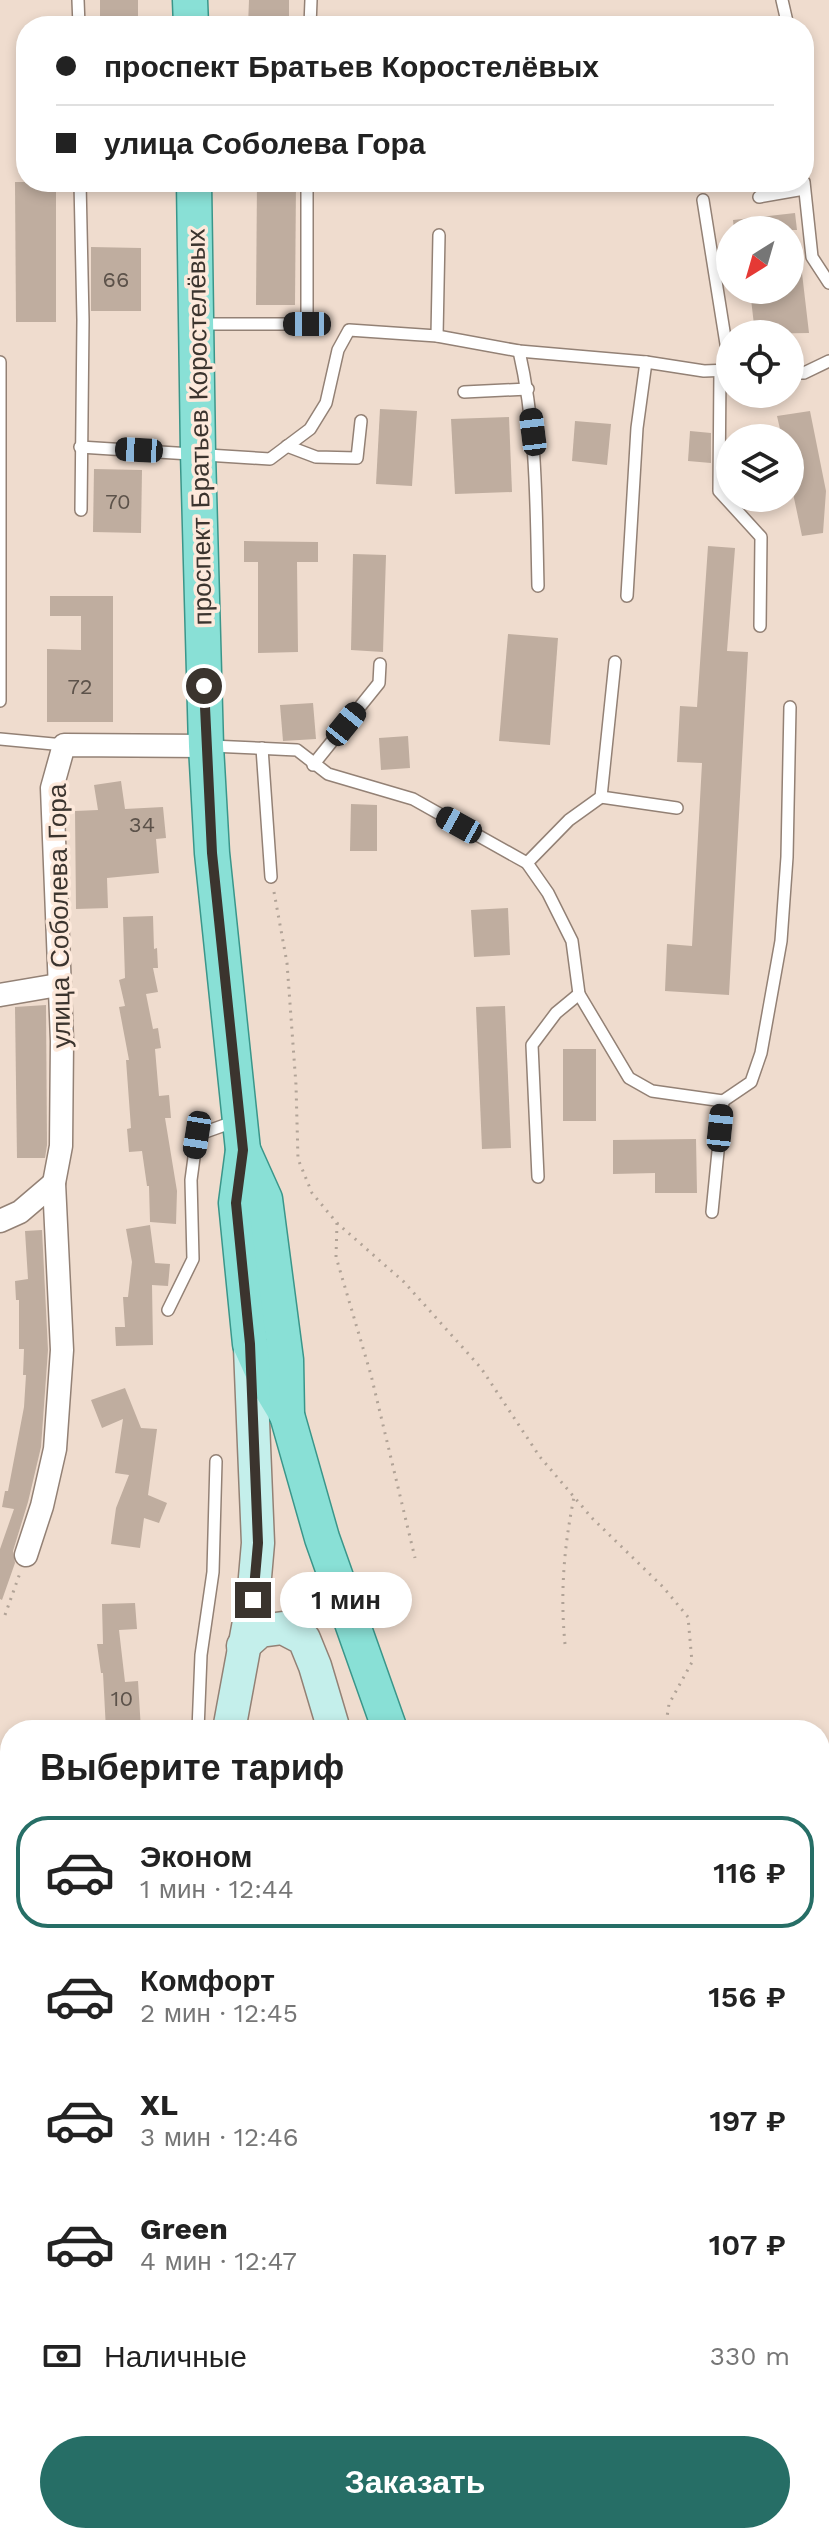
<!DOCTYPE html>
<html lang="ru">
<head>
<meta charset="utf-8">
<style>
  body { margin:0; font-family:"Work Sans",sans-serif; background:#f2f2f2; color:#222; height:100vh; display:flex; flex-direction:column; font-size:30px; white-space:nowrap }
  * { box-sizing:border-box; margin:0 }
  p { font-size:26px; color:#767676 }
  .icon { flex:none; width:44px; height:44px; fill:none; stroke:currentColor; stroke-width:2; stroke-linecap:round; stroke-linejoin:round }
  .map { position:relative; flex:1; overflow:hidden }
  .drawer { position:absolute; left:0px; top:1720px; width:830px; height:824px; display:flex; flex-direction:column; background:#fff; border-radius:32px 32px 0 0; box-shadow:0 4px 12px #0003 }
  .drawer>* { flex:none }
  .banner { position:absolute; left:16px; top:16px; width:798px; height:176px; border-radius:32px; box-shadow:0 4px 12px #0003; display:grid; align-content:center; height:176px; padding:0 40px; background:#fff }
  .needle { width:52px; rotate:217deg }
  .tools { position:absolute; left:716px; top:216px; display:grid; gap:16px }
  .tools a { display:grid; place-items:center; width:88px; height:88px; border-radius:50%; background:#fff; box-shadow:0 4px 12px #0003; font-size:40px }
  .end { position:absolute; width:36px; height:36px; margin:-18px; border:10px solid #3b342e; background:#fff; box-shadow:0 0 0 4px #fff }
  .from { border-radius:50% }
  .bubble { position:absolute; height:56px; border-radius:28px; background:#fff; box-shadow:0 4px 12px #0003; font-size:26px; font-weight:600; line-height:56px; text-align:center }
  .car { position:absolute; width:24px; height:48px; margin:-24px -12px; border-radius:10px; box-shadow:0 0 6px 2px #0007; background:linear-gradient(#222 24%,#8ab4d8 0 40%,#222 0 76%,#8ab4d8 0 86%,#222 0) }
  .banner b { display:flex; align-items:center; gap:28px; height:76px; font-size:30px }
  .banner b+b { border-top:2px solid #e0e0e0 }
  .banner i { width:20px; height:20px; background:#222 }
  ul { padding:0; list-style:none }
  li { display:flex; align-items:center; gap:24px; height:112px; margin:0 16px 12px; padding:0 24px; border:4px solid transparent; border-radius:32px }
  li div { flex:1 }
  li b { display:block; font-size:30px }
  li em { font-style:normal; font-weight:600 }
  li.selected { border-color:#266e66 }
  li>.icon { width:72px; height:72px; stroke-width:1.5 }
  h2 { padding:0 40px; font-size:36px; line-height:96px }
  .pay { display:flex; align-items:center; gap:20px; height:88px; padding:0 40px; font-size:30px }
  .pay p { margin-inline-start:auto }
  .cta { display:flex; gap:16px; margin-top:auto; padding:16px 40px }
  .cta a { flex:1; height:92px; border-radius:48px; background:#266e66; color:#fff; font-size:32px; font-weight:600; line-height:92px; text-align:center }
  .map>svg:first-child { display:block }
  .forest { fill:url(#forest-firs) }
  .water { fill:#2b988c }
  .building { fill:#bfad9f }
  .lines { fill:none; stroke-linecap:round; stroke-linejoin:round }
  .lane-casing { stroke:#938175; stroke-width:14 }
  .street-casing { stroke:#938175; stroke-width:25 }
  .secondary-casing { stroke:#938175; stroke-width:35 }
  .primary-casing { stroke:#3a968a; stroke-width:37 }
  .path { stroke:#b1a397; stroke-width:3; stroke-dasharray:2 6; stroke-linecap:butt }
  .lane { stroke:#fff; stroke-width:11 }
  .street { stroke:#fff; stroke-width:22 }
  .secondary { stroke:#c4efeb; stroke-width:32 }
  .primary { stroke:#89e0d6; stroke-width:34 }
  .route { stroke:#3b342e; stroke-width:10 }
  .labels { text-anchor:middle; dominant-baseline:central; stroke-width:7; stroke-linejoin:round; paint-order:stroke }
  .number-label { font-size:22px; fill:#5c524a }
  .street-label { font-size:26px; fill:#3b342e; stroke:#fde9db }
</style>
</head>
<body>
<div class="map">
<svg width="829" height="2544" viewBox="0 0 829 2544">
  <defs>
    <pattern id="forest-firs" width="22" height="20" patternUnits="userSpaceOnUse" patternTransform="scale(2)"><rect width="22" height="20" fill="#daa67e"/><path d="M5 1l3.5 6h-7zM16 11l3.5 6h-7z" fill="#b28868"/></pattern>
  </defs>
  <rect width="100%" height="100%" fill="#efdcce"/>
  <polygon class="forest" points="10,2364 10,2534 151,2534 142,2544 0,2544 0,2365"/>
  <g class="water">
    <polygon points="829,2066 829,2428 820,2443 820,2068"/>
    <polygon points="178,2534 680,2534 663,2544 169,2544"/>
  </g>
  <g class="building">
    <rect x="100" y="0" width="38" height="26"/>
    <polygon points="249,0 289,0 289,26 248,26"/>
    <polygon points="15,182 56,182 56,322 16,322"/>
    <polygon points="257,182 296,182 295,305 256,305"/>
    <polygon points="795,213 797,230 734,230 733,220"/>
    <polygon points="91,247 141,248 141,311 91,311"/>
    <polygon points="800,256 809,333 755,334 750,290 790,290 790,257"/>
    <polygon points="380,409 417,411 412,486 376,484"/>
    <polygon points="810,411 826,491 823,533 802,536 790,479 790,438 782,438 777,416"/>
    <polygon points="509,417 512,492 455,494 451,419"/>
    <polygon points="575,421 611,424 607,465 572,461"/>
    <polygon points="690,431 711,433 711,463 688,461"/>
    <polygon points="94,469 142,470 141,533 93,532"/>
    <polygon points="244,541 318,542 318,562 297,562 298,652 258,653 258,562 244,562"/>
    <polygon points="708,546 735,548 727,651 748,652 729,995 665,991 667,944 692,946 702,763 677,762 680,706 697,707"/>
    <polygon points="353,554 386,555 383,652 351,650"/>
    <polygon points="50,596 113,596 113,722 47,722 47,649 81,650 81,616 50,616"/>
    <polygon points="508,634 558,638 550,745 499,741"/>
    <polygon points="313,703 316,739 283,741 280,705"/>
    <polygon points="408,736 410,768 381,770 379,738"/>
    <polygon points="121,781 125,809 163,807 166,838 156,839 159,873 107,878 108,908 76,909 75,811 98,810 94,785"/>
    <polygon points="351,804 377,805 377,851 350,851"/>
    <polygon points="508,908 510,955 474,957 471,910"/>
    <polygon points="153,916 154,949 157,948 158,968 153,968 158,992 146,994 153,1029 158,1028 161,1048 155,1049 159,1096 169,1095 171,1118 165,1118 177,1191 176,1224 150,1222 149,1186 147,1186 142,1151 129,1152 127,1129 131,1128 126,1060 129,1060 119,1007 125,1006 119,980 125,978 123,917"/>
    <polygon points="46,1005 47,1145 45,1158 17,1158 15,1007"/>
    <polygon points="505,1006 511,1148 482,1149 476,1007"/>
    <rect x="563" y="1049" width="33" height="72"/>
    <polygon points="696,1139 697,1193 655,1193 655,1173 613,1174 613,1140"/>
    <polygon points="150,1225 155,1263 170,1264 168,1286 152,1285 153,1345 116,1346 115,1327 125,1327 123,1297 128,1297 132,1262 126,1229"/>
    <polygon points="42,1230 48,1350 41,1447 28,1502 13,1551 15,1563 2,1600 0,1599 0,1549 14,1509 2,1507 5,1491 8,1491 24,1407 26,1375 23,1375 24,1349 19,1349 19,1300 16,1300 15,1281 28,1279 25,1231"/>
    <polygon points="125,1388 141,1428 157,1429 148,1495 167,1503 159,1523 144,1518 140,1548 111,1544 116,1508 129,1475 115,1473 123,1419 102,1428 91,1400"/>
    <polygon points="319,1589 325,1607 313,1617 302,1603"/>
    <polygon points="135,1603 137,1629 119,1630 125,1682 138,1681 141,1730 106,1730 103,1673 101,1673 97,1644 103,1644 102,1604"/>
  </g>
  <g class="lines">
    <defs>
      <g id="lane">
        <polyline points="78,0 79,26"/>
        <polyline points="782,0 788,26"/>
        <polyline points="310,26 311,0"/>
        <polyline points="80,182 83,320 81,510"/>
        <polyline points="804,182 812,257 829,283"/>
        <polyline points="759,197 804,189"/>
        <polyline points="703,200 730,369"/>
        <polyline points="198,324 307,324 307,182"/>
        <polyline points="437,336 439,235"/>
        <path d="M 519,351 C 537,429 536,507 538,586"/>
        <polyline points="0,362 0,701"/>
        <polyline points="720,370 719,491 761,537 760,626"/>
        <polyline points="790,373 804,373 829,361"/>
        <polyline points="464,392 528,389"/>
        <polyline points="287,446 316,457 357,458 361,421"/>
        <polyline points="80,447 270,459 310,429 326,403 338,350 349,330 437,336 519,351 646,362 704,371 730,370"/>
        <polyline points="627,596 637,428 646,362"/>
        <polyline points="0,739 64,745"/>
        <polyline points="211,746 297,750 328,774 413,799 527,863 548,893 572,941 579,994 629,1078 652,1091 723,1101 712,1212"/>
        <polyline points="262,748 271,877"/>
        <polyline points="313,765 379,683 380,664"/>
        <polyline points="601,797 677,808"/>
        <polyline points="527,863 569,820 601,797 615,662"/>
        <polyline points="723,1101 751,1082 761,1053 781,941 787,857 790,707"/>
        <polyline points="538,1177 532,1045 556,1013 579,994"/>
        <polyline points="168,1310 193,1259 191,1180 197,1135 236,1121"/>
        <polyline points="198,1730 201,1655 213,1572 216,1461"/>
        <polyline points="0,1915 10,1917"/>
      </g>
      <g id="street">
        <polyline points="0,995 58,985"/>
        <polyline points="0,1221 20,1212 54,1183"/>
        <polyline points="26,1555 42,1506 55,1449 62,1350 54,1183 61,1146 62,1041 52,788 64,745 206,746"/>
      </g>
      <g id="secondary">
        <polyline points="243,1646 260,1631 283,1628 304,1639 315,1666 334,1730"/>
        <polyline points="229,1730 253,1600 258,1543 250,1348"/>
        <polyline points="0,2305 10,2293"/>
      </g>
      <g id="primary">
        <polyline points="190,0 191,26"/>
        <polyline points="194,182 198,453 206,746 212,853 243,1150 236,1203 250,1344 266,1380 287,1415"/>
        <polyline points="243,1150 265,1199 286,1360 287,1415 322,1538 390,1730"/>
        <polyline points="787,2534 792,2544"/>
      </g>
    </defs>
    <use href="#lane" class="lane-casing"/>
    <use href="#street" class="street-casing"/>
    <use href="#secondary" class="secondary-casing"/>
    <use href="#primary" class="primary-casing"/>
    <g class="path">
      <polyline points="274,892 287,963 296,1085 298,1159 312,1193 337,1223 404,1282 481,1368 540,1457 592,1518 663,1587 688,1617 692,1662 669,1704 665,1730"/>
      <polyline points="337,1223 336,1257 371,1375 415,1558"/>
      <polyline points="5,1615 20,1573"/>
      <path d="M 565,1644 C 560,1593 564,1547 574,1497"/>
    </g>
    <use href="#lane" class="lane"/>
    <use href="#street" class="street"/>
    <use href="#secondary" class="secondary"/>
    <use href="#primary" class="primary"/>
  </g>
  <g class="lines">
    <polyline class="route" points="204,686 212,853 243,1150 236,1203 250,1344 258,1543 253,1600"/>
  </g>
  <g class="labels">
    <g class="number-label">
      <text x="116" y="279">66</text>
      <text x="118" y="501">70</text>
      <text x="80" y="686">72</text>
      <text x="142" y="824">34</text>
      <text x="122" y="1698">10</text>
    </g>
    <g class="street-label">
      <text transform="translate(199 427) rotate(-91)">проспект Братьев Коростелёвых</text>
      <text transform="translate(59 916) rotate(-91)">улица Соболева Гора</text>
    </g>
  </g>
</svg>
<div class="tools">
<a><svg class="needle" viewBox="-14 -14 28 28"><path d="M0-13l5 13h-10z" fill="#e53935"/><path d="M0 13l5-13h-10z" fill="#767676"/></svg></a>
<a><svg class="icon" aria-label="locate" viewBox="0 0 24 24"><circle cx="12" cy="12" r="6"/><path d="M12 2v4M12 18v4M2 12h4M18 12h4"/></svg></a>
<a><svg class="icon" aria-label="layers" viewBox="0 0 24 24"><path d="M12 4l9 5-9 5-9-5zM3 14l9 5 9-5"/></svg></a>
</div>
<i class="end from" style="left:204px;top:686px"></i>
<i class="end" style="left:253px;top:1600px"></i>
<div class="bubble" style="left:280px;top:1572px;width:132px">1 мин</div>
<i class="car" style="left:307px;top:324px;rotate:270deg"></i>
<i class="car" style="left:533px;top:432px;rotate:353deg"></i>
<i class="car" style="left:139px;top:450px;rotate:273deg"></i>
<i class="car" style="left:346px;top:724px;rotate:39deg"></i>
<i class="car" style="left:459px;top:825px;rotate:299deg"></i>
<i class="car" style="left:720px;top:1128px;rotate:6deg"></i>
<i class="car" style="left:197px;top:1135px;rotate:189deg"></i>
<div class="banner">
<b><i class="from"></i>проспект Братьев Коростелёвых</b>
<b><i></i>улица Соболева Гора</b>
</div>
<section class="drawer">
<h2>Выберите тариф</h2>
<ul>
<li class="selected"><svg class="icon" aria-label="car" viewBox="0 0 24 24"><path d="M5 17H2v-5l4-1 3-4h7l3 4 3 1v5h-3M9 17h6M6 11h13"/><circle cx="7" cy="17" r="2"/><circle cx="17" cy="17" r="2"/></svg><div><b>Эконом</b><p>1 мин · 12:44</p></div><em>116 ₽</em></li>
<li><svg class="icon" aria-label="car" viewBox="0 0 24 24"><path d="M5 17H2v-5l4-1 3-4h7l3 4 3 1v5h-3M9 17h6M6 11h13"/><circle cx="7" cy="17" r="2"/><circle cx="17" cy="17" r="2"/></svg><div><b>Комфорт</b><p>2 мин · 12:45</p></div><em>156 ₽</em></li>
<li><svg class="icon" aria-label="car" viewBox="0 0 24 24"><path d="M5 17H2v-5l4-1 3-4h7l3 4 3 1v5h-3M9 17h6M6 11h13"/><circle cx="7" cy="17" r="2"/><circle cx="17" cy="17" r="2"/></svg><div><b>XL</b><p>3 мин · 12:46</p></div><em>197 ₽</em></li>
<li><svg class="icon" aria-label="car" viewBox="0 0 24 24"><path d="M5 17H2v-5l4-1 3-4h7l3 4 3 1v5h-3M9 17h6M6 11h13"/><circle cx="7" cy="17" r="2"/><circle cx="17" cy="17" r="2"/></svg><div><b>Green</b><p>4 мин · 12:47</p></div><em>107 ₽</em></li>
</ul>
<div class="pay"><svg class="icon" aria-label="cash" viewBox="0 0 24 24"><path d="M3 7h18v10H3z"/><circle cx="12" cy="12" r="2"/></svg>Наличные<p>330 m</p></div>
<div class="cta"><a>Заказать</a></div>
</section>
</div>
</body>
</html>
